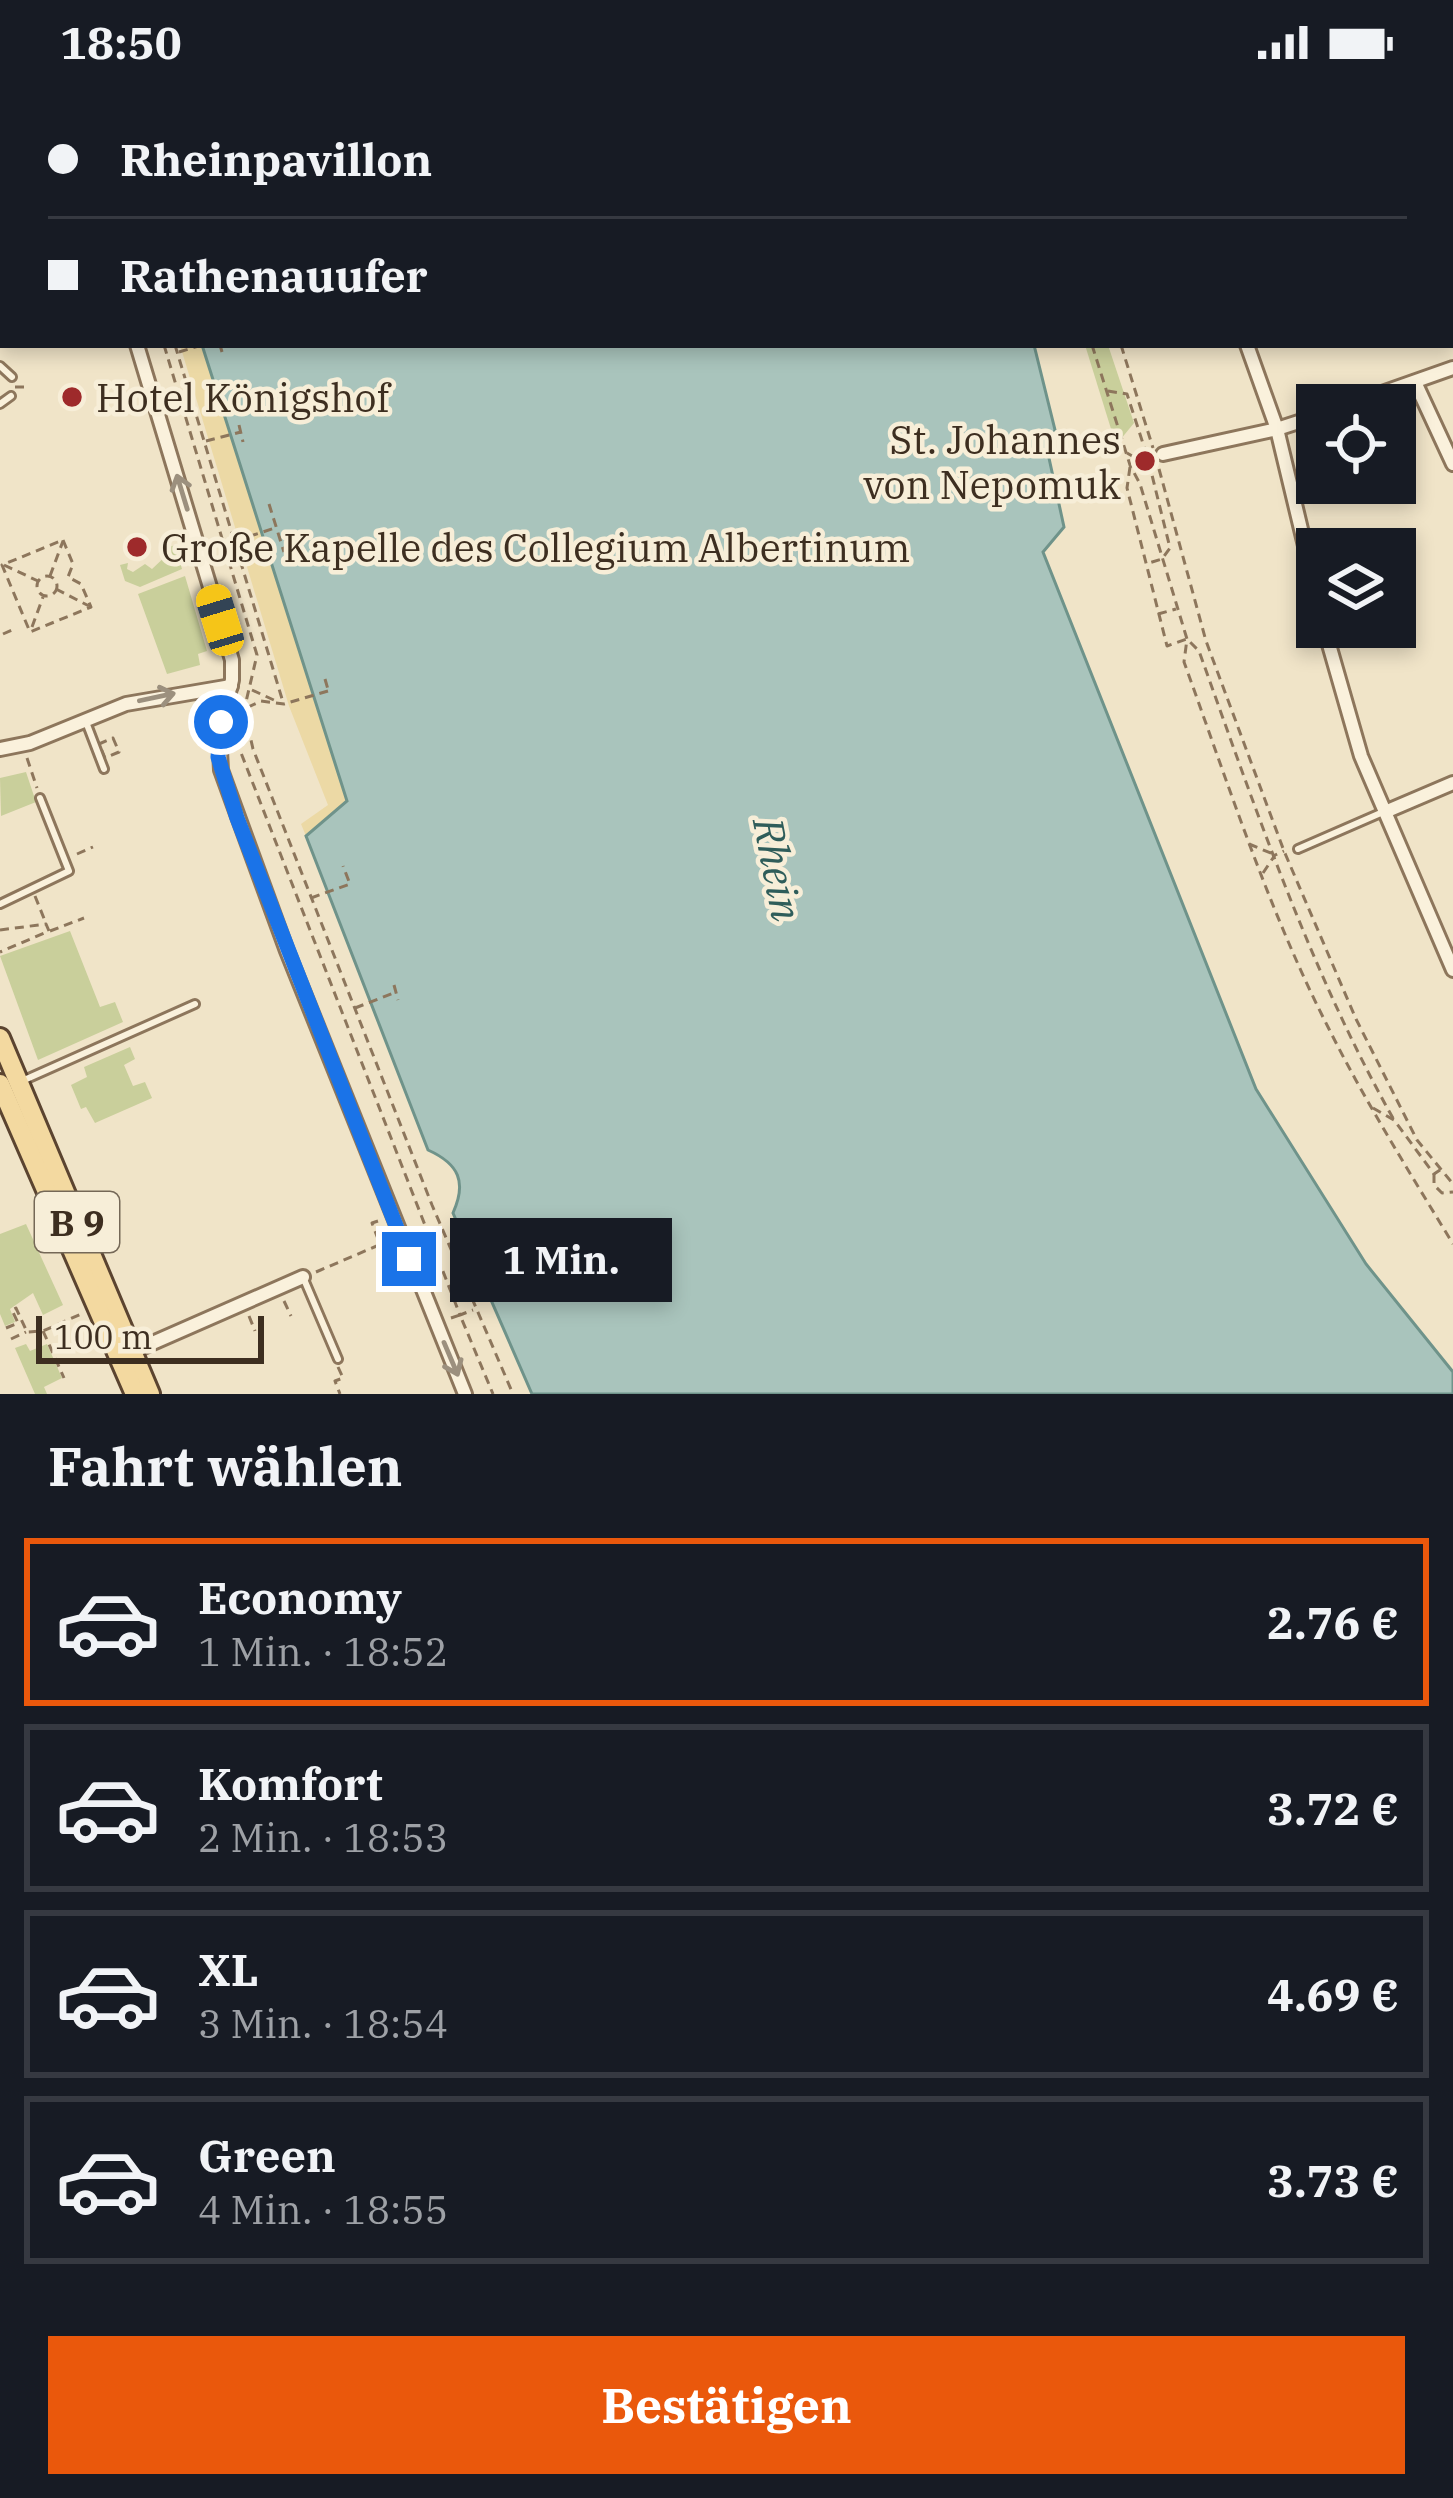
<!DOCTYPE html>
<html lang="de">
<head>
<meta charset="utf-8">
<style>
  body { margin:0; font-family:"IBM Plex Serif",serif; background:#20242c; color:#f1f3f6; height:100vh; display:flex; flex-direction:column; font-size:45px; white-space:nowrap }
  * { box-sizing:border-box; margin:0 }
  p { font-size:39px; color:#9ea1a6 }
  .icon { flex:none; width:66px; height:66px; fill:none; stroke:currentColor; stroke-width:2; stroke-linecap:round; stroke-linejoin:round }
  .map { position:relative; height:1310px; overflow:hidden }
  .panel { display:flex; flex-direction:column; background:#171b24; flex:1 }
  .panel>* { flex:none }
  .banner { position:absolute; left:0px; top:0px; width:1455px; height:264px; box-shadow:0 6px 18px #0003; display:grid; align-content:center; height:264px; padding:0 48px; background:#171b24 }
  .buttons { position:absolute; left:1296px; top:300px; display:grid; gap:24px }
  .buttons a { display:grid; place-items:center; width:120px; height:120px; border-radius:0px; background:#171b24; box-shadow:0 6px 18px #0003; font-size:60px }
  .scale { position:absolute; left:36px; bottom:30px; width:228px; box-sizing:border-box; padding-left:12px; border:6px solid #3d2e20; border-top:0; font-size:33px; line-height:42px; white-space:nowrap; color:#3d2e20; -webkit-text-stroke:9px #f7eed8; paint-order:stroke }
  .end { position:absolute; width:54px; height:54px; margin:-27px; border:15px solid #1a73e8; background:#fff; box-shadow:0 0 0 6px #fff }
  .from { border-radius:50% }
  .bubble { position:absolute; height:84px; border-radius:0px; background:#171b24; box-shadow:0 6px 18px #0003; font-size:39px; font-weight:700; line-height:84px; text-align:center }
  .car { position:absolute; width:36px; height:72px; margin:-36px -18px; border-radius:15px; box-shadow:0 0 9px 3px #0007; background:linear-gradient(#f5c518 24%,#345 0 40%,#f5c518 0 76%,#345 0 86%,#f5c518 0) }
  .banner b { display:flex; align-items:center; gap:42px; height:114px; font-size:45px }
  .banner b+b { border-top:3px solid #363941 }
  .banner i { width:30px; height:30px; background:#f1f3f6 }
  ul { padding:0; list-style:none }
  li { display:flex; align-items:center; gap:36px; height:168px; margin:0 24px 18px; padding:0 24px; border:6px solid #363941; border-radius:0px }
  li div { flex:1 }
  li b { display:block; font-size:45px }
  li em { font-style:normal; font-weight:700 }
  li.on { border-color:#ea580c }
  li>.icon { width:108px; height:108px; stroke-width:1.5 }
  h2 { padding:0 48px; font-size:54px; line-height:144px }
  .cta { display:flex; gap:24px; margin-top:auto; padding:24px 48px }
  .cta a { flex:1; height:138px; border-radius:0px; background:#ea580c; color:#fff; font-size:48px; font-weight:700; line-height:138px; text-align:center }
  .status { display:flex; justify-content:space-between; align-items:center; height:84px; padding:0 60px; background:#171b24; direction:ltr }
  .status svg { height:33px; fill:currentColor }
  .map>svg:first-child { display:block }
  .green { fill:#c9cf9b }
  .sand { fill:#ecd9a5 }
  .water { fill:#a9c4bc; stroke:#6f938a; stroke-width:3 }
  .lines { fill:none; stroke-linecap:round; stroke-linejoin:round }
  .lane-casing { stroke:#8d765c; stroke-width:12 }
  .street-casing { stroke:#8d765c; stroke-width:18 }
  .primary-casing { stroke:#5b4430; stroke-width:24 }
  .path { stroke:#8d765c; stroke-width:3; stroke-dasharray:9 6; stroke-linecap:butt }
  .lane { stroke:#faf1dc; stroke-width:6 }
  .street { stroke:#faf1dc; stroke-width:12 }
  .primary { stroke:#f3d9a0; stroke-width:18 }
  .oneway { stroke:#9c907e }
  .route { stroke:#1a73e8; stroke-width:15 }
  .poi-dot { fill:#9e2a2b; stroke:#f7eed8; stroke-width:4.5 }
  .labels { text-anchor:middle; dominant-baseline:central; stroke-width:9; stroke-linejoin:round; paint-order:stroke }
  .shield { fill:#f7eed8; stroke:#756857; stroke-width:3 }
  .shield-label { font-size:36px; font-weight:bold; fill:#3d2e20 }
  .poi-label { font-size:39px; fill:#3d2e20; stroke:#f7eed8; text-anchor:start }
  .water-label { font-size:42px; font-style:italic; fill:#2f5d5a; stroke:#f7eed8 }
</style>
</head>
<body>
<div class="status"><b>18:50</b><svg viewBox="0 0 49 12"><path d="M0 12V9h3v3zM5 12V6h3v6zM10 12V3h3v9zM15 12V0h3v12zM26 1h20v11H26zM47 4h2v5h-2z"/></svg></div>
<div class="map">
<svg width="1453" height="1310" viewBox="0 0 1453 1310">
  <rect width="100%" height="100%" fill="#f0e4c8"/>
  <g class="green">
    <polygon points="1085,261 1108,261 1134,339 1116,361"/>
    <polygon points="175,461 182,485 140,503 125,497 120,481 128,479 127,485 133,488 145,480 152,485 168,470 166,464"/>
    <polygon points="185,492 207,567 198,570 200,581 167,590 138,510"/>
    <polygon points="26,688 36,718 1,732 0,694"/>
    <polygon points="70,847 100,923 115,918 123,938 38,976 0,872"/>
    <polygon points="130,963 135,975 124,981 133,1002 145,998 152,1014 95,1039 86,1023 81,1025 71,1001 87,993 84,983"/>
    <polygon points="26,1140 63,1221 43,1231 33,1209 10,1225 15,1238 5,1242 0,1230 0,1150"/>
    <polygon points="26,1260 30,1267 47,1260 62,1294 44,1303 47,1310 35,1310 15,1264"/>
  </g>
  <polygon class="sand" points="180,261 202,261 347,718 306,752 301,740 328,721 289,622"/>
  <g class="water">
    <polygon points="126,0 968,0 969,3 127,3"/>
    <path d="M 202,261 L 1034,261 L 1055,346 L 1047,365 L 1064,443 L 1043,468 L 1256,1005 L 1366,1180 L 1453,1288 L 1453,1310 L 532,1310 L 453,1129 C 467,1098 459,1080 428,1066 L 306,752 L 347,717 Z"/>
  </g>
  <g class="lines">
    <defs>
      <g id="lane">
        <polyline points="0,282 12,293"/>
        <polyline points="0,320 11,312"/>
        <polyline points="86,638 104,685"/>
        <polyline points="1298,765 1383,728"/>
        <polyline points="0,820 69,787 40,714"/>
        <polyline points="22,997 195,920"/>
        <polyline points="303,1193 338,1275"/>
      </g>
      <g id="street">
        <polyline points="58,0 59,3"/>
        <polyline points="1187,0 1188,3"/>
        <polyline points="1109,3 1118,0"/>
        <polyline points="137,261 232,576 232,596 219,648 221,686 287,867 465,1310"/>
        <polyline points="1247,261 1277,345 1317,512"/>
        <polyline points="1415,298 1453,380"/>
        <polyline points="1348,321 1453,284"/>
        <polyline points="1163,370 1277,345 1317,332"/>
        <polyline points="1324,543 1361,672 1453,886"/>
        <polyline points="0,665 30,659 126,620 231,602"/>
        <polyline points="1385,728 1453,699"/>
        <polyline points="132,1268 303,1193"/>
      </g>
      <g id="primary">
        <polyline points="0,954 150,1310"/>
        <polyline points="0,1000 135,1310"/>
      </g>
    </defs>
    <use href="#lane" class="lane-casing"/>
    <use href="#street" class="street-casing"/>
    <use href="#primary" class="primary-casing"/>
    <g class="path">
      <polyline points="24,0 25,3"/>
      <polyline points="77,0 85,0"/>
      <polyline points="89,0 90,3"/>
      <polyline points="96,0 97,3"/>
      <polyline points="1011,0 1011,3"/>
      <polyline points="1040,0 1041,3"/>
      <polyline points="0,18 3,18"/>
      <polyline points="0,48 3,48"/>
      <polyline points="0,228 3,226"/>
      <polyline points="164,261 257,571 245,622"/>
      <polyline points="175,261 283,618"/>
      <polyline points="220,261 222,268"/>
      <path d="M 1092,261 L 1130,381 L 1140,400 L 1187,555 L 1184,578 C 1229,702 1269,828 1329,945 C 1366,1019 1410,1089 1453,1160"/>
      <polyline points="1121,261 1153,364"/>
      <polyline points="179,268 202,261"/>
      <polyline points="15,303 26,303"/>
      <polyline points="1108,307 1127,310 1148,375 1170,464 1162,475 1149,479"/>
      <polyline points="239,341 243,358"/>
      <polyline points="206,357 241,348"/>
      <polyline points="1127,369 1141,377"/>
      <path d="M 1130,383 L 1127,404 L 1167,562 L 1187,555 L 1199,567 C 1256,726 1311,889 1394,1036"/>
      <polyline points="1159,385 1206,557 1284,767 1356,935 1417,1056 1453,1100"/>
      <polyline points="269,420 284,468"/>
      <polygon points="63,456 73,480 68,493 81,500 91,523 30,548 2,481"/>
      <polyline points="235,457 275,444"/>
      <polyline points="4,481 38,497"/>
      <circle cx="47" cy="502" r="10"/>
      <polyline points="50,492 63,457"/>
      <polyline points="56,505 89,522"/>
      <polyline points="1158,530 1176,525"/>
      <polyline points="32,543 43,513"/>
      <polyline points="3,550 14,545"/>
      <polyline points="325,595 329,609"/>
      <polyline points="252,606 276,617"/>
      <polyline points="328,607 284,620 261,617 244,625 253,665 432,1121 513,1310"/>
      <polygon points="113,654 119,668 105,674 99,660"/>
      <polyline points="236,656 460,1231 473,1226"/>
      <polyline points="236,656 243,631"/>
      <polyline points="27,674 37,704"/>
      <polyline points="1249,760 1273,770"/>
      <polyline points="77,770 93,763"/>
      <polyline points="1263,789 1275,771 1284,767"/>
      <polyline points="35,812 45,837"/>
      <polyline points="311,814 350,800 343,782"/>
      <polyline points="0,846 46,840 49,847 0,868"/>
      <polyline points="50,847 84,834"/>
      <polyline points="394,901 398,916"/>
      <polyline points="355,924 396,908"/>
      <polyline points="1373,1024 1394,1036 1434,1090 1440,1086"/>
      <polyline points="1434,1090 1434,1101 1442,1109 1453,1108"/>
      <polyline points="378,1137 372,1139 389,1184 396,1180"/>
      <polyline points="316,1188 379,1161"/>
      <polyline points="284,1217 291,1232"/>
      <polyline points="249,1232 255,1247"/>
      <polyline points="451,1234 460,1231 493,1310"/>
      <polyline points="6,1244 18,1239 12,1226 16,1224 27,1248 43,1247 81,1230"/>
      <polyline points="43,1247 64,1294"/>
      <polyline points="11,1255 26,1248"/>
      <polyline points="338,1283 343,1294 335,1297 340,1310"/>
    </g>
    <use href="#lane" class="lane"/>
    <use href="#street" class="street"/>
    <use href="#primary" class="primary"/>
  </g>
  <defs><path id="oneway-shaft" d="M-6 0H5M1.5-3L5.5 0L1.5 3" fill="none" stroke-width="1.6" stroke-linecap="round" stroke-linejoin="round" transform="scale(3)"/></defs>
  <g class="oneway">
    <use href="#oneway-shaft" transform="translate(182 408) rotate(-107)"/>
    <use href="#oneway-shaft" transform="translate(157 613) rotate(-12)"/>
    <use href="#oneway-shaft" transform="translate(451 1275) rotate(67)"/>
  </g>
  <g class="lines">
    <polyline class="route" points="221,638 218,673 237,734 409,1175"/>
  </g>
  <g class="poi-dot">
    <circle cx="72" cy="313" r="12"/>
    <circle cx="1145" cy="377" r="12"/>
    <circle cx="137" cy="463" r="12"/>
  </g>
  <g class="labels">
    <rect class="shield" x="35" y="1108" width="84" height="60" rx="9"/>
    <g class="shield-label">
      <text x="77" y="1138">B 9</text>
    </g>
    <g class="poi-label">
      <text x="96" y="313">Hotel Königshof</text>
      <text x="1121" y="355" text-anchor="end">St. Johannes<tspan x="1121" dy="45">von Nepomuk</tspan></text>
      <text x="161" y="463">Große Kapelle des Collegium Albertinum</text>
    </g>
    <g class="water-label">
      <text transform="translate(778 785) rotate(79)">Rhein</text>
    </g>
  </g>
</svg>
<div class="buttons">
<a><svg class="icon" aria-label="locate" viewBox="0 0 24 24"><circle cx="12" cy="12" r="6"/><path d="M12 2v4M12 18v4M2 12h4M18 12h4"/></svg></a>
<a><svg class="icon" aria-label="layers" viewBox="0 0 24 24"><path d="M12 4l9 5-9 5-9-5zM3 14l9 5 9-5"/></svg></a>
</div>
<div class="scale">100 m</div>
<i class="end from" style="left:221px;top:638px"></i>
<i class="end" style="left:409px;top:1175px"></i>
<div class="bubble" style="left:450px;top:1134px;width:222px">1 Min.</div>
<i class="car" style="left:220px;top:536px;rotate:343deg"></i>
<div class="banner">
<b><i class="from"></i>Rheinpavillon</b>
<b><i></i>Rathenauufer</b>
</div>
</div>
<section class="panel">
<h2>Fahrt wählen</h2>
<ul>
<li class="on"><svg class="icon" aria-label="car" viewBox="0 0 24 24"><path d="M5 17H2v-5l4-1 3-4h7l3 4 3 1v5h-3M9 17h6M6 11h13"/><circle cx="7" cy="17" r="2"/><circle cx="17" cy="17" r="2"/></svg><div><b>Economy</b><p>1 Min. · 18:52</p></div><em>2.76 €</em></li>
<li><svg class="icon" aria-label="car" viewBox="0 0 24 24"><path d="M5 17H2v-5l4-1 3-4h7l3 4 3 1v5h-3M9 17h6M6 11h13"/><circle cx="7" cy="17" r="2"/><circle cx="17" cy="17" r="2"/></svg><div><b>Komfort</b><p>2 Min. · 18:53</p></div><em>3.72 €</em></li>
<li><svg class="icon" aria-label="car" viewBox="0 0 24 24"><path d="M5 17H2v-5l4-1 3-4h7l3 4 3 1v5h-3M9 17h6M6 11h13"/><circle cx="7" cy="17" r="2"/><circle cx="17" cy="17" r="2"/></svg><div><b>XL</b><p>3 Min. · 18:54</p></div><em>4.69 €</em></li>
<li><svg class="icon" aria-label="car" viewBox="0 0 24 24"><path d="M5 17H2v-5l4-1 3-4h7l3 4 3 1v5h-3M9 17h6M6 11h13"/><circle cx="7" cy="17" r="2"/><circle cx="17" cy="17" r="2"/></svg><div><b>Green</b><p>4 Min. · 18:55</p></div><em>3.73 €</em></li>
</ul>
<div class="cta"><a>Bestätigen</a></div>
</section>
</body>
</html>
